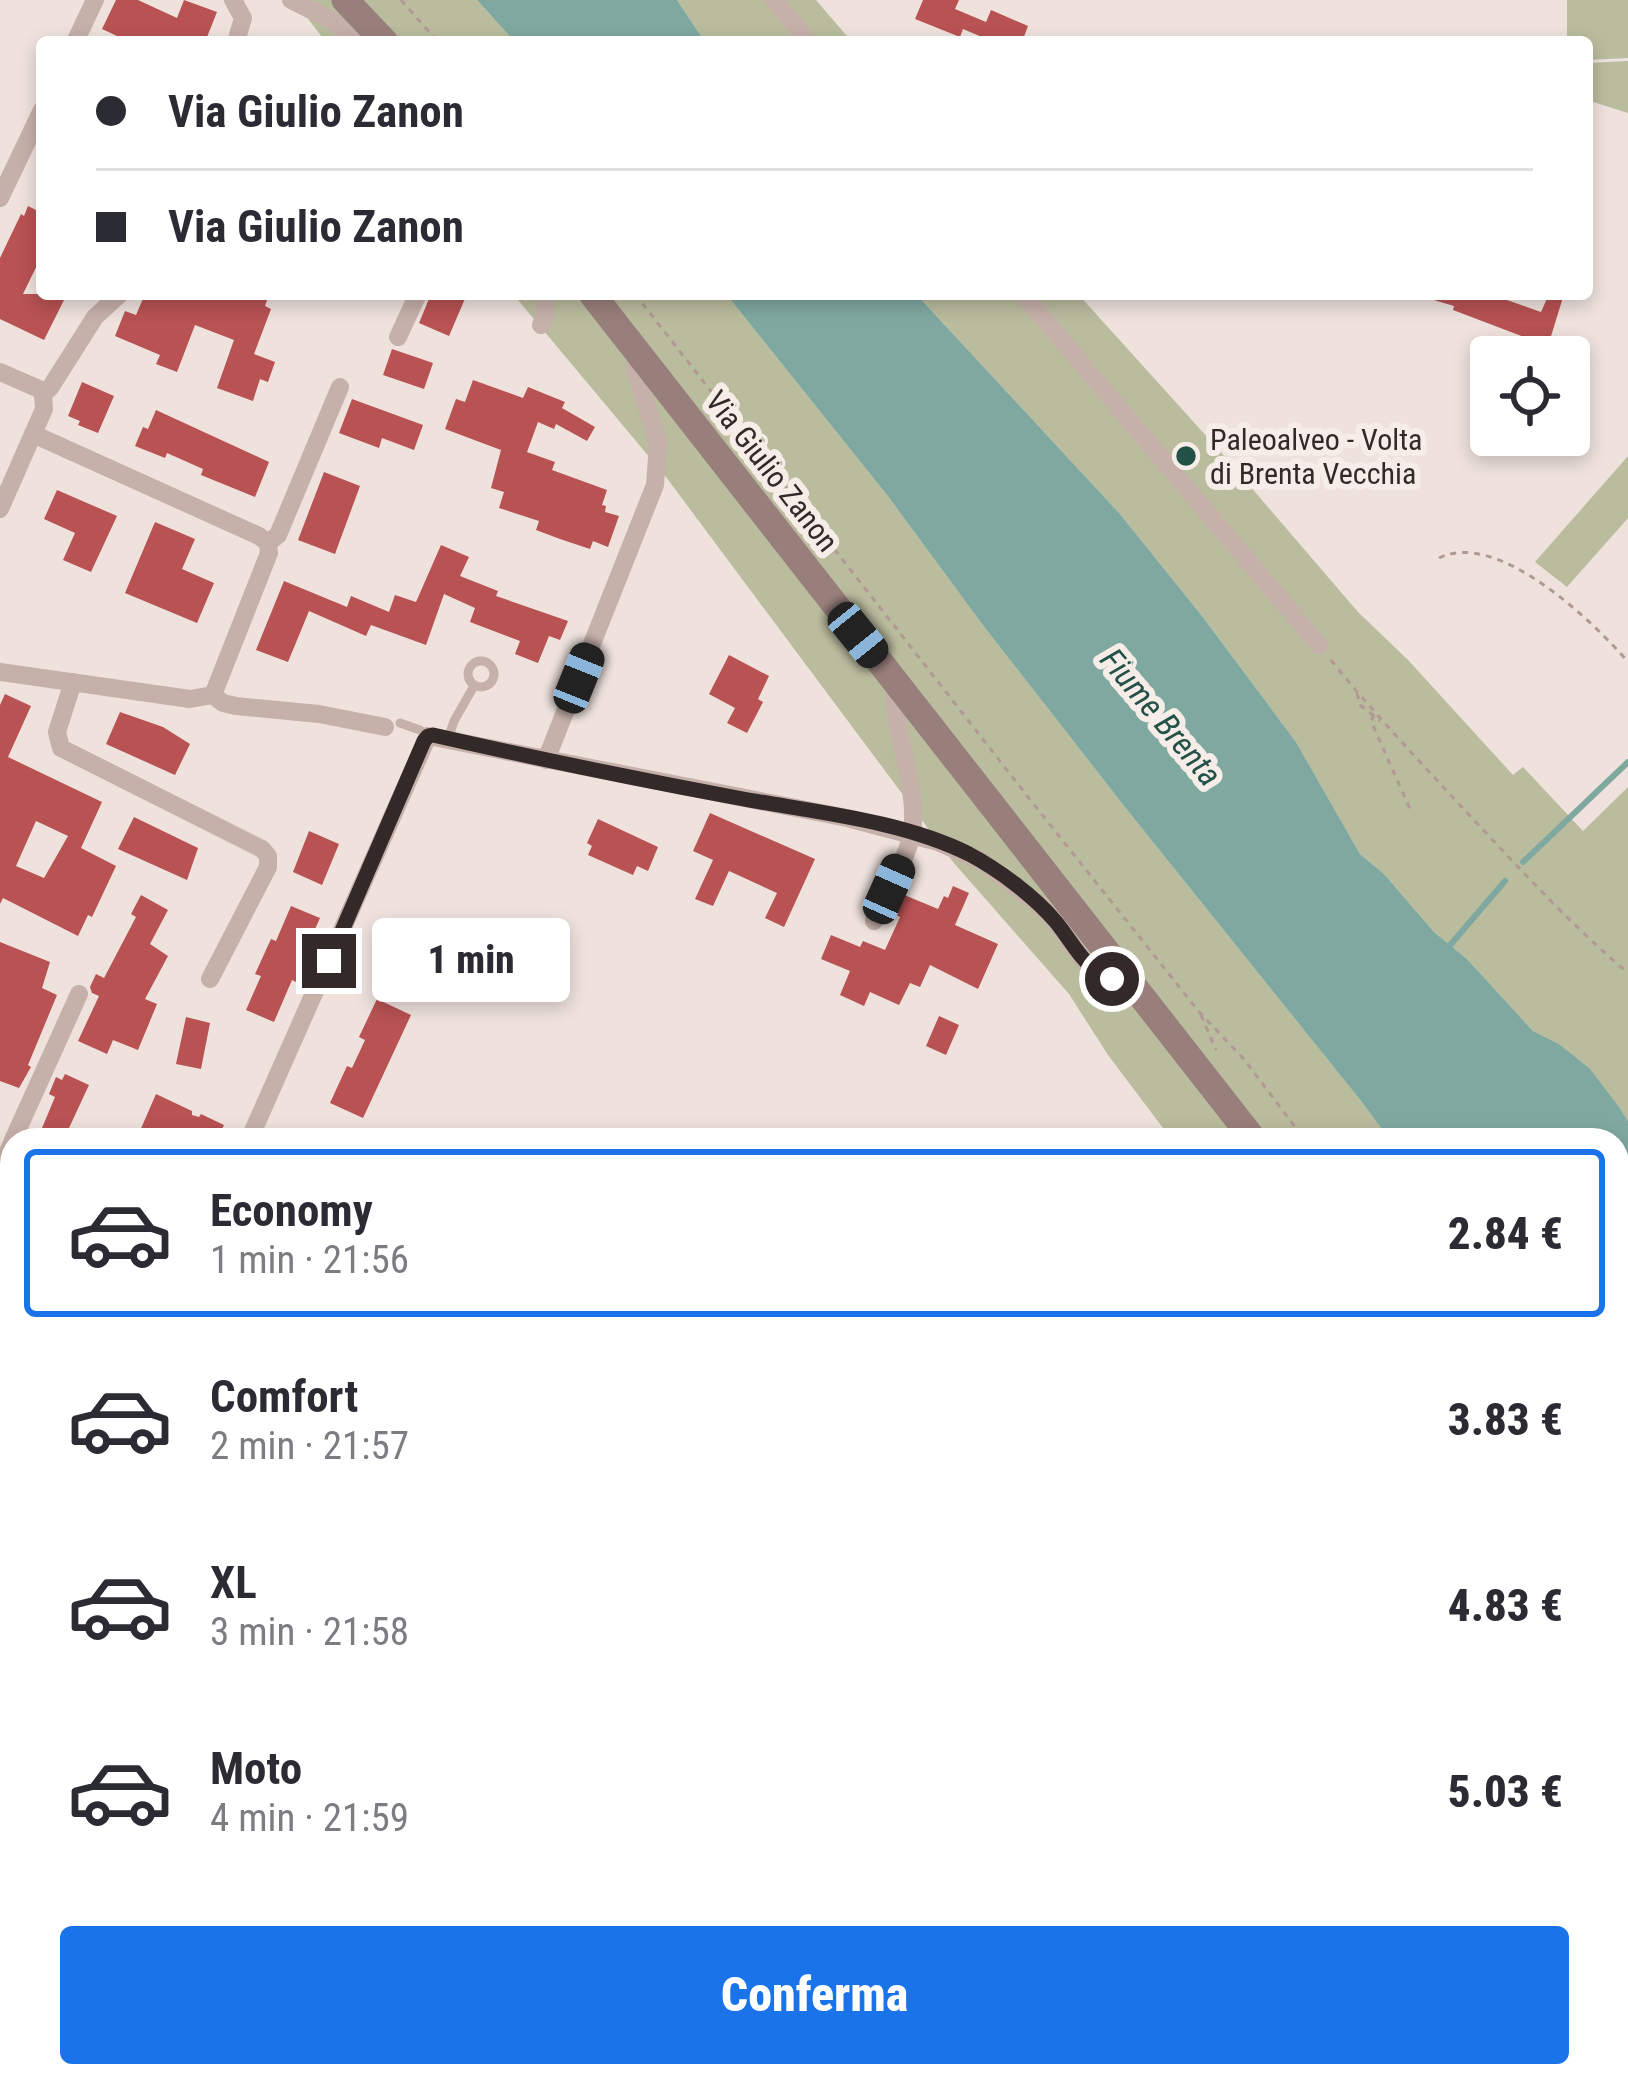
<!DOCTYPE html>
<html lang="it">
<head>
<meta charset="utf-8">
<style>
  body { margin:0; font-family:"Roboto Condensed",sans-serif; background:#f7f7f7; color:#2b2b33; height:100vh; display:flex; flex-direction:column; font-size:45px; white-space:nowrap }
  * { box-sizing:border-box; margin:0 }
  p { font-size:39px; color:#7c7c81 }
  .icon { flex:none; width:66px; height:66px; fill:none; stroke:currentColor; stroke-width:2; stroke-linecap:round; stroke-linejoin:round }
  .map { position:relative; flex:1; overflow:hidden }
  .side { position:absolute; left:0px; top:1128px; width:1629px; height:960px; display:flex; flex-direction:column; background:#fff; border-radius:36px 36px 0 0; box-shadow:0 6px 18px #0003 }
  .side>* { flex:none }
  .top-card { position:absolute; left:36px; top:36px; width:1557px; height:264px; border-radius:12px; box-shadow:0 6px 18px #0003; display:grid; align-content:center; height:264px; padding:0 60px; background:#fff }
  .tools { position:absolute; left:1470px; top:336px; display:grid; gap:24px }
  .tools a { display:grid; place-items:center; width:120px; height:120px; border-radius:12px; background:#fff; box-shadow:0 6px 18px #0003; font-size:60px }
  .end { position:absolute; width:54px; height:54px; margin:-27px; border:15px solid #342929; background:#fff; box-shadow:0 0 0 6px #fff }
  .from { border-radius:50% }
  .bubble { position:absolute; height:84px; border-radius:12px; background:#fff; box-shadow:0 6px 18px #0003; font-size:39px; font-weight:800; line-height:84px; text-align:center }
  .car { position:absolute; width:36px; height:72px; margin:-36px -18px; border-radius:15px; box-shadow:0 0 9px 3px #0007; background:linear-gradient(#222 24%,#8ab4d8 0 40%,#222 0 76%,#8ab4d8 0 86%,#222 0) }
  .top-card b { display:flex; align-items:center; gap:42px; height:114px; font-size:45px }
  .top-card b+b { border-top:3px solid #e1e1e2 }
  .top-card i { width:30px; height:30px; background:#2b2b33 }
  ul { padding:21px 0 0; list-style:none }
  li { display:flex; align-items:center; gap:36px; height:168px; margin:0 24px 18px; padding:0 36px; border:6px solid transparent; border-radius:12px }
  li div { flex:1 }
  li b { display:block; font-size:45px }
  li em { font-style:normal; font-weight:800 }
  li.selected { border-color:#1a73e8 }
  li>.icon { width:108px; height:108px; stroke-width:1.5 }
  .action { display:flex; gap:24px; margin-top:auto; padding:24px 60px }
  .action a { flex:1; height:138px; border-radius:12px; background:#1a73e8; color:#fff; font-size:48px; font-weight:800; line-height:138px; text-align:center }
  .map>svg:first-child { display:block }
  .green { fill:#babc9e }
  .water { fill:#7fa9a0 }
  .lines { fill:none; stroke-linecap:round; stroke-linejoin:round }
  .stream { stroke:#7fa9a0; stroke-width:6 }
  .building { fill:#b85253; fill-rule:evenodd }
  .path { stroke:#b19994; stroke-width:3; stroke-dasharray:6 6; stroke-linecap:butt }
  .lane { stroke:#c6b0aa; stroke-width:9 }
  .street { stroke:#c6b0aa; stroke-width:18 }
  .secondary { stroke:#997f7c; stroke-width:27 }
  .route { stroke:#342929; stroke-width:15 }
  .poi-dot { fill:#235148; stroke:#f7ede8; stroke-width:4.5 }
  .labels { text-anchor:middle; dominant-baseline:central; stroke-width:12; stroke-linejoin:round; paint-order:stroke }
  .poi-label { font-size:30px; fill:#342929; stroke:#f7ede8; text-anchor:start }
  .street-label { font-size:30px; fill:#342929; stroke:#f7ede8 }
  .water-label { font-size:33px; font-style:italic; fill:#235148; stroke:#f7ede8 }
</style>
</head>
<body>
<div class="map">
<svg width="1628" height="2088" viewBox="0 0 1628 2088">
  <rect width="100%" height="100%" fill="#efe2dd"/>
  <g class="green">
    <polygon points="288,0 477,0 515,42 326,42 305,15"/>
    <polygon points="677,0 816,0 852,42 705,42"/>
    <polygon points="1567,0 1628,0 1628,58 1587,60 1587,42 1567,42"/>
    <polygon points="1628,61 1628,113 1587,100 1587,63"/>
    <polygon points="513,294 726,294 887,495 982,624 1124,806 1361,1101 1390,1140 1172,1140 1108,1055 1069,994 953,862 666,477"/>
    <polygon points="916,294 1078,294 1218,449 1358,612 1409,661 1513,775 1523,767 1583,831 1628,787 1628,1121 1619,1107 1559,1044 1533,1031 1467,959 1434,932 1384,874 1360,854 1296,742 1202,616 1120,514"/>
    <polygon points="1628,456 1628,518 1567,587 1535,562"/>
    <polygon points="1617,1405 1628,1419 1628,1642 1617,1635"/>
  </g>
  <g class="water">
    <polygon points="477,0 677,0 705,42 515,42"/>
    <polygon points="726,294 916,294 1120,514 1202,616 1296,742 1360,854 1384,874 1434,932 1467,959 1533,1031 1559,1044 1590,1069 1619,1107 1628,1121 1628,1419 1617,1405 1617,1140 1390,1140 1361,1101 1124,806 982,624 887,495"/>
  </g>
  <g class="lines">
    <g class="stream">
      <polyline points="1523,862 1628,762"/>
      <polyline points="1445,951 1505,881"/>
    </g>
  </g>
  <g class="building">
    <polygon points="116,0 138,0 177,18 184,0 217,12 205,42 130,42 102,29"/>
    <polygon points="923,0 959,0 955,9 986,22 991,10 1028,26 1022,42 994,42 963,29 960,37 915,19"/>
    <polygon points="28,206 42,213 42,255 23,294 67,294 44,340 0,319 0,258 21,214 24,216"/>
    <polygon points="145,294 269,294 265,306 271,309 254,354 275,362 268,382 260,379 253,401 217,388 234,340 195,325 177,372 156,364 160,355 115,336 125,311 136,315"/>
    <polygon points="431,294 467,294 449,336 419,323"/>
    <polygon points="1427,294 1490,294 1541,312 1549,294 1564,294 1548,346 1453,310 1454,306 1427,298"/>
    <polygon points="392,349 433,363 424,389 383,375"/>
    <polygon points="473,380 523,398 528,387 565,402 562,408 595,427 587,441 556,424 554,429 538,422 527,452 555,462 552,470 607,490 602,505 606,506 605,512 619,516 608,547 593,541 590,549 560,539 536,530 539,521 499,508 504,492 491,488 501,450 445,429 456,399 465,402"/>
    <polygon points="82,382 114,396 98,433 78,425 80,421 68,416"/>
    <polygon points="352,399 423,425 414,450 382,438 379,448 339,433"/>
    <polygon points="156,410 269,462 255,497 201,475 203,469 167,453 165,458 135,446 143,427 148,429"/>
    <polygon points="324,472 360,486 335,554 298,540"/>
    <polygon points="57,490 117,516 91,572 63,560 75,533 44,519"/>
    <polygon points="155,522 195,539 182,569 214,583 197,623 125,593"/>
    <polygon points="441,545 469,557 460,576 498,591 496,596 568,621 560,640 549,636 538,663 515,654 520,641 470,622 475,608 444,594 426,645 371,625 366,636 309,611 288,662 256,650 284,581 347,607 351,596 389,612 395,595 416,602"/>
    <polygon points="729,655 769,676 758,699 763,702 747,733 727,723 735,708 709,694"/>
    <path d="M 5,694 L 31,706 L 8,757 L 102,802 L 81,848 L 116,866 L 92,917 L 88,915 L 78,936 L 3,898 L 0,904 L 0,705 ZM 36,821 L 68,836 L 44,878 L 16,866 Z"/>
    <polygon points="120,712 163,727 190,744 175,775 106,744"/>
    <polygon points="710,813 815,859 784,927 765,918 777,893 729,871 713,906 695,899 713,860 693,851"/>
    <polygon points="134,817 198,848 187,880 118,849"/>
    <polygon points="598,819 658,847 648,871 637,866 633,875 588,855 592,846 587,843"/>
    <polygon points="309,831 339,844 322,885 293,872"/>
    <polygon points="953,886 969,893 955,925 998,944 978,989 930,965 920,987 910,983 899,1005 870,992 864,1006 840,995 850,971 821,959 831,935 860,947 863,941 885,950 900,917 893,913 902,894 938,909 944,896 948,898"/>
    <polygon points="141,895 168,910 150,944 168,956 145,999 157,1004 138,1050 113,1040 107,1054 78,1041 99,996 92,993 90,987 96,974 104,978 136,917 131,914"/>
    <polygon points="291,906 320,918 301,961 307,963 298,983 292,980 274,1022 246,1010 261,976 255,974 271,939 276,941"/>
    <polygon points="0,942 50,962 42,988 57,995 28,1065 31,1067 19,1088 0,1081"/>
    <polygon points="377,999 411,1015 363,1118 330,1103 347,1066 352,1068 365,1040 359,1037"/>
    <polygon points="939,1016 959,1025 946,1055 926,1046"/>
    <polygon points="186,1017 210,1023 201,1069 176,1064"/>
    <polygon points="65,1074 89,1085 69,1128 96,1140 37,1140 55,1097 49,1094 56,1077 62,1080"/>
    <polygon points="156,1094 192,1111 192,1115 199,1117 201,1114 224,1125 217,1140 136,1140"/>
  </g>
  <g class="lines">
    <g class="path">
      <polyline points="401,0 438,42"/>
      <polyline points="635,294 1028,797 1200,1013 1243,1058 1305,1140"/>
      <path d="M 1439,558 C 1497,529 1593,621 1628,662"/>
      <path d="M 1331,660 C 1375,715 1424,766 1472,818 C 1522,871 1572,926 1628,973"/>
      <polyline points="1357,693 1360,705 1380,721"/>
      <polyline points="1374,715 1371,721 1410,809"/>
      <polyline points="1201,1015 1216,1050"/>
      <polyline points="1617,1523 1628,1534"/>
    </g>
    <g class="lane">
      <circle cx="481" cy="674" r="13"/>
      <polyline points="400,723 420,730 428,736"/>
      <polyline points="448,739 454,721 474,686"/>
    </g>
    <g class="street">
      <polyline points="233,0 243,18 236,42"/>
      <polyline points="291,0 331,20 359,42"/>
      <polyline points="774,0 809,42"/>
      <polyline points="75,42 95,0"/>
      <polyline points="0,198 42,110"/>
      <polyline points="1023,294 1319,645"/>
      <polyline points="541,325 546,314 544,294"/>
      <polyline points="398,337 418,294"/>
      <polyline points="0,372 39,389 43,394"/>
      <polyline points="33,434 259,536 268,543 269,553 213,695"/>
      <polyline points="0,509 44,409 43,394 50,388 95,317 120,294"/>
      <polyline points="268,543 278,535 340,387"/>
      <polyline points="0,672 190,699 213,695 223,703 236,706 319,714 385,727"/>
      <polyline points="73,682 57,732 61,748 262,849 268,856 268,867 210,979"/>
      <polyline points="546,760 655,485 658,443 635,369 635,362 641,357"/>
      <path d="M 874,921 C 885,897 908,856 912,833 C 919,783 891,731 895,681"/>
      <polyline points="13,1140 79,994"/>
      <polyline points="249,1140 428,736 847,818 938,842 983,862 1038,904 1055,921 1086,964 1112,979 1127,977"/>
      <polyline points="0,1170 12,1143"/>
      <polyline points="1617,1712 1628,1705"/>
      <polyline points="348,2088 359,2076"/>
    </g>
    <g class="secondary">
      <polyline points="345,0 385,42"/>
      <polyline points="592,294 1254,1140"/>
      <polyline points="1617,1564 1628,1575"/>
    </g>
  </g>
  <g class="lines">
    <path class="route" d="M 329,961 L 424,741 L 428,736 L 433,735 C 534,758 636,779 738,798 C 813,812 901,820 969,854 C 999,870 1034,896 1056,922 C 1074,944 1083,968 1112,979"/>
  </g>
  <circle class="poi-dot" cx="1186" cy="456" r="12"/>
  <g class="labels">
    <g class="poi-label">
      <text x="1210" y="439">Paleoalveo - Volta<tspan x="1210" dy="34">di Brenta Vecchia</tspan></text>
    </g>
    <g class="street-label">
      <text transform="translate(772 471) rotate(52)">Via Giulio Zanon</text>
    </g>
    <g class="water-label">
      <text transform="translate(1161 717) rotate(50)">Fiume Brenta</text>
    </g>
  </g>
</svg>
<div class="tools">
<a><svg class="icon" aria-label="locate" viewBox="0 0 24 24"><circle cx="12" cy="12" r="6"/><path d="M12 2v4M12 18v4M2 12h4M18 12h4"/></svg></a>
</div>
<i class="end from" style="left:1112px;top:979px"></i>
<i class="end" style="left:329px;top:961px"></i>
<div class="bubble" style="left:372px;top:918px;width:198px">1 min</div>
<i class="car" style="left:858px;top:635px;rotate:141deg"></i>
<i class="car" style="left:579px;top:678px;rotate:22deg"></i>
<i class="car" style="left:889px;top:889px;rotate:24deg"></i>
<div class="top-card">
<b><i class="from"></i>Via Giulio Zanon</b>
<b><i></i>Via Giulio Zanon</b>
</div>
<section class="side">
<ul>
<li class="selected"><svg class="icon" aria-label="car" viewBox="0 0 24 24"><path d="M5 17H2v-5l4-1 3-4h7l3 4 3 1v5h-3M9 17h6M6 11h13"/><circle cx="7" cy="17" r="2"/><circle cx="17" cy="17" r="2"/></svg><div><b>Economy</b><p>1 min · 21:56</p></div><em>2.84 €</em></li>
<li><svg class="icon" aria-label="car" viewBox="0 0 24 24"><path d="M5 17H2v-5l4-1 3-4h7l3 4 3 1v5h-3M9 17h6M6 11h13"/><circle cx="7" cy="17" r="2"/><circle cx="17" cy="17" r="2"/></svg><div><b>Comfort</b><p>2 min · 21:57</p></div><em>3.83 €</em></li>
<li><svg class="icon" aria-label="car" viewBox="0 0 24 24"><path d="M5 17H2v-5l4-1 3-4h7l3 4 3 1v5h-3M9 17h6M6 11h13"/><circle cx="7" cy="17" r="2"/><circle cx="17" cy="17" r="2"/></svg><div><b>XL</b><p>3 min · 21:58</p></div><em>4.83 €</em></li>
<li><svg class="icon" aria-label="car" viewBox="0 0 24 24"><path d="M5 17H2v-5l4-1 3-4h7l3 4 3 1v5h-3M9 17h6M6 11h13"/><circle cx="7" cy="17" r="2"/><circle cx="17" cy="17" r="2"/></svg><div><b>Moto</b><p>4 min · 21:59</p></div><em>5.03 €</em></li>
</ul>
<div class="action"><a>Conferma</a></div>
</section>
</div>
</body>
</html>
